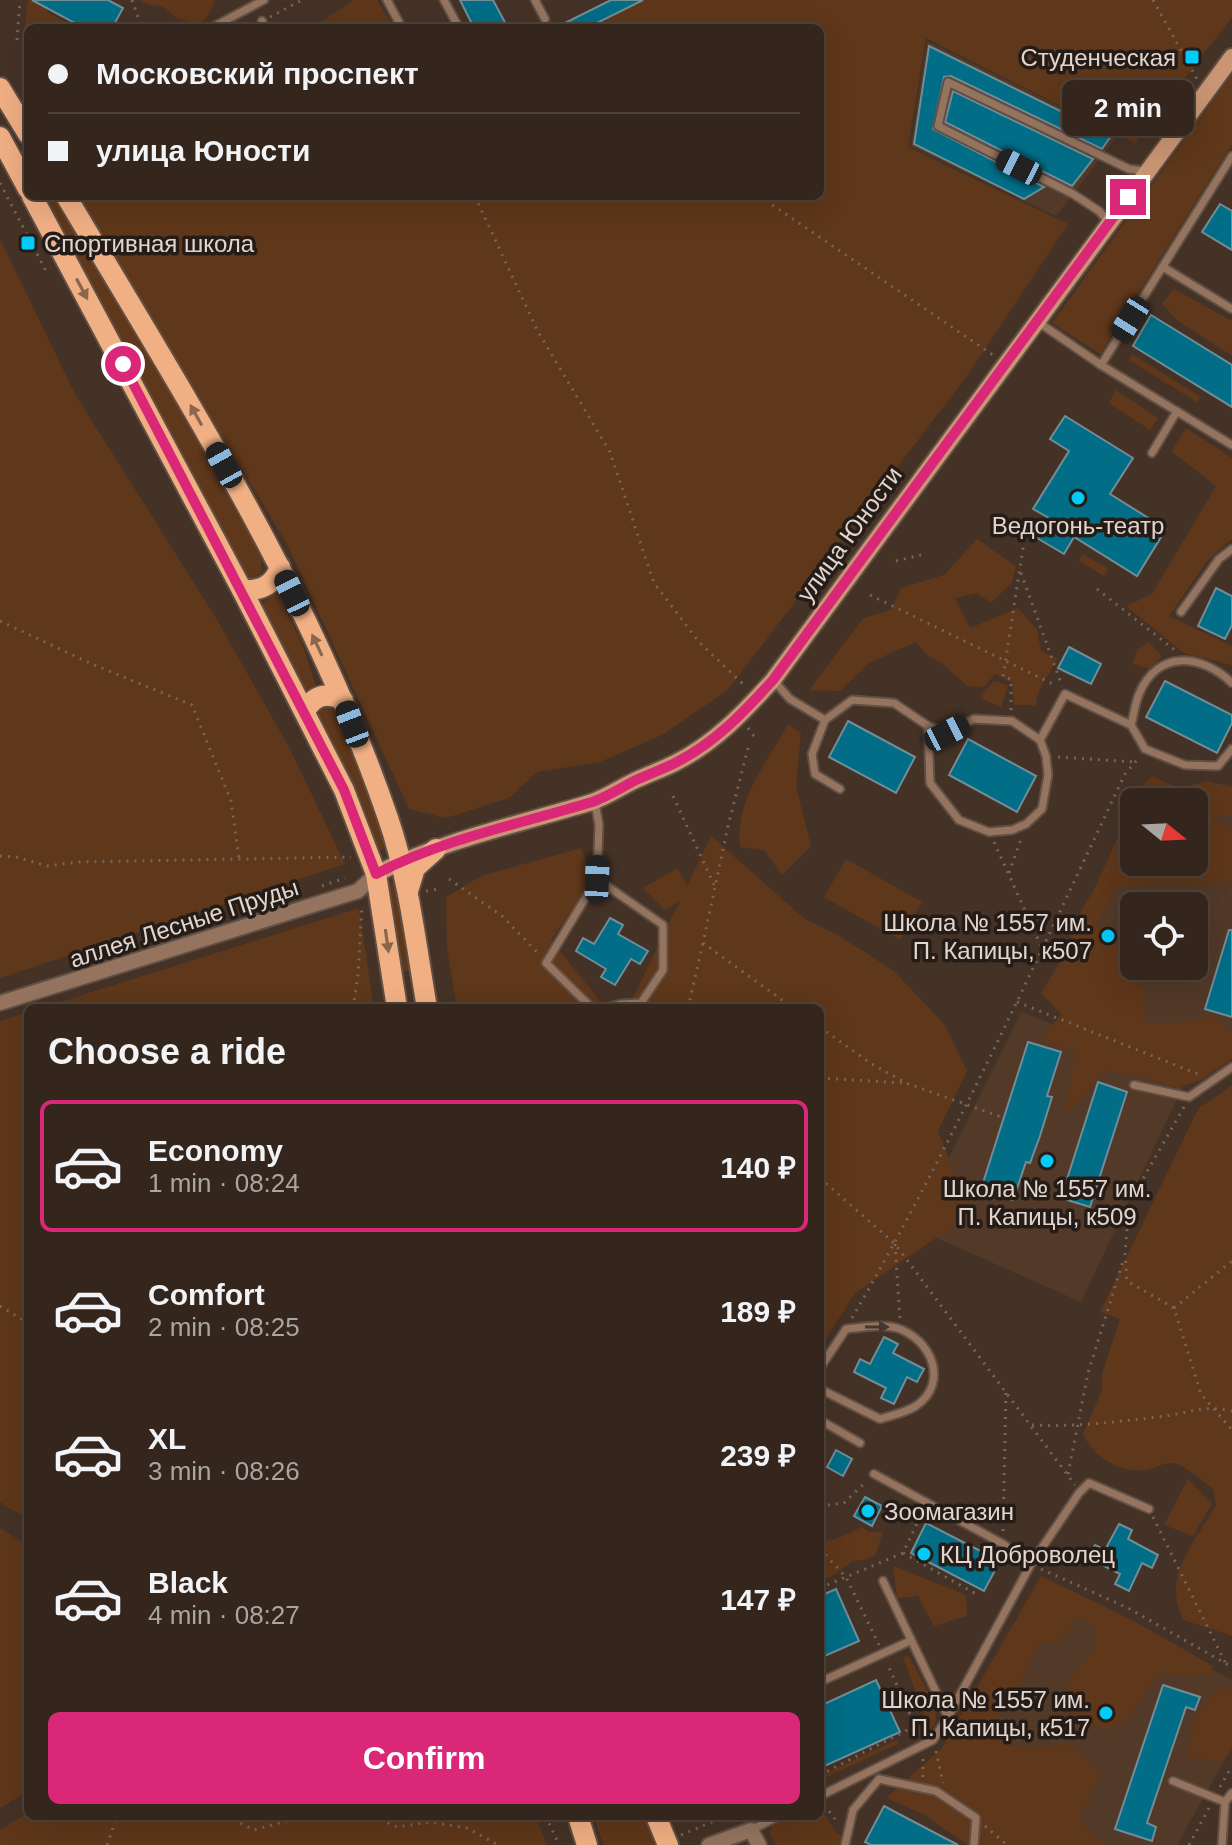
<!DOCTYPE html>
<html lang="en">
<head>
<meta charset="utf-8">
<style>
  body { margin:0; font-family:Helvetica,sans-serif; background:#3c2e25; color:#f1f3f6; height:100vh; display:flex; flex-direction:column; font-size:30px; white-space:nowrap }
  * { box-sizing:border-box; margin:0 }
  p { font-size:26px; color:#a9a5a3 }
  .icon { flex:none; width:44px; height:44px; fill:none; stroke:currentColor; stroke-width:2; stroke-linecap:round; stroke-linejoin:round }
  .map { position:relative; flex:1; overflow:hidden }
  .side { position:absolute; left:24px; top:1004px; width:800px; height:816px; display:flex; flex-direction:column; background:#34261c; border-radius:12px; box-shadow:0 8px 32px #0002,0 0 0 2px #4e433b }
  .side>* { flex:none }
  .banner { position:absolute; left:24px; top:24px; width:800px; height:176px; border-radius:12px; box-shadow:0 8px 32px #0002,0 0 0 2px #4e433b; display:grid; align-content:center; height:176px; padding:0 24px; background:#34261c }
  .needle { width:52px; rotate:108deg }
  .fabs { position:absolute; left:1120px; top:788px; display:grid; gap:16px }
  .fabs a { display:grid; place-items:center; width:88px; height:88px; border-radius:12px; background:#34261c; box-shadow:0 8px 32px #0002,0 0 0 2px #4e433b; font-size:40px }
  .end { position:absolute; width:36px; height:36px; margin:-18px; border:10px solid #db2777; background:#fff; box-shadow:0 0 0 4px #fff }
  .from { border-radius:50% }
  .bubble { position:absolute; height:56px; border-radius:12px; background:#34261c; box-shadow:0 8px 32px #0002,0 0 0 2px #4e433b; font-size:26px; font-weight:600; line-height:56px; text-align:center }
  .car { position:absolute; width:24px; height:48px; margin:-24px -12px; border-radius:10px; box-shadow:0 0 6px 2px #0007; background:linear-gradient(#222 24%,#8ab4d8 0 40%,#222 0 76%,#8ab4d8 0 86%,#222 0) }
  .banner b { display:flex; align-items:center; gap:28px; height:76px; font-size:30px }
  .banner b+b { border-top:2px solid #4e433b }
  .banner i { width:20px; height:20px; background:#f1f3f6 }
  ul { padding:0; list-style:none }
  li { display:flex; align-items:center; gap:24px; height:132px; margin:0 16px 12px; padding:0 8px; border:4px solid transparent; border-radius:12px }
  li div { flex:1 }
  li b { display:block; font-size:30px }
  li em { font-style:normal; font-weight:600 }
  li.current { border-color:#db2777 }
  li>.icon { width:72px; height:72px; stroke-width:1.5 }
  h2 { padding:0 24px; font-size:36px; line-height:96px }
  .button { display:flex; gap:16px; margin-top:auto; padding:16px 24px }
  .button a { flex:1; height:92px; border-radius:12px; background:#db2777; color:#fff; font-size:32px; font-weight:600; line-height:92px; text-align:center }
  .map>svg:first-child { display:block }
  .built { fill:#523928; fill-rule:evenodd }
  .green { fill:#5f371a; fill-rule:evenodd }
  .building { fill:#016d87; stroke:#718d96; stroke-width:2 }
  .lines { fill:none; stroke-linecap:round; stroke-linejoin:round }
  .lane-casing { stroke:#614f44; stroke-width:11 }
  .street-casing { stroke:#614f44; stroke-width:18 }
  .secondary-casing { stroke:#614f44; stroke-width:20 }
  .primary-casing { stroke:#614f44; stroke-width:24 }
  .path { stroke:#76655b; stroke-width:3; stroke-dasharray:2 6; stroke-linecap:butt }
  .lane { stroke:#94745f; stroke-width:7 }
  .street { stroke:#94745f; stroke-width:14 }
  .secondary { stroke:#c99574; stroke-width:16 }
  .primary { stroke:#f1af84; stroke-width:20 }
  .oneway { fill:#8b664e }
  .oneway2 { fill:#46362d }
  .route { stroke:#db2777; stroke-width:10 }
  .poi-dot { fill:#00cbf9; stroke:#251c17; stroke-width:3 }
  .labels { text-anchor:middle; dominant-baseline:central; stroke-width:7; stroke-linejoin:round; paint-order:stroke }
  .poi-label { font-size:24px; fill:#e1d5ce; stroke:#251c17; text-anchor:end }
  .street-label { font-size:24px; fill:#e1d5ce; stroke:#251c17 }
</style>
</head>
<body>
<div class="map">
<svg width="1232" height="1845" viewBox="0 0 1232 1845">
  <rect width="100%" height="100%" fill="#453226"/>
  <g class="built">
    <polygon points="927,41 1118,135 1056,216 911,146"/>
    <path d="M 1151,783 L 1232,813 L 1232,1051 L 1212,1066 L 1052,1005 L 1134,821 L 1134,862 L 1194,862 L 1194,802 ZM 1134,906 L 1194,906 L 1194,966 L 1134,966 Z"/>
    <polygon points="1021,1012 1188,1076 1081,1302 914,1228"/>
    <polygon points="1047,1582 1232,1680 1232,1747 1177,1845 1031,1845 946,1780"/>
  </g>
  <g class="green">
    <polygon points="28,0 46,0 44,6 49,13 77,28 28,28 28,47 24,32"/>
    <polygon points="139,0 212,0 215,2 207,17 198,24 176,18 164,7 149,5"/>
    <polygon points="354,0 377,0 394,28 312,28"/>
    <polygon points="643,0 1232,0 1232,17 1135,143 926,38 908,147 1068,224 969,373 728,690 662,735 600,762 537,772 509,798 446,818 409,809 288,546 77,196 820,196 820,28 592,28"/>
    <polygon points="1232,74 1232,144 1100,354 1052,323"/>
    <polygon points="43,196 52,196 144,344 262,558 261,573 252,578 242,570"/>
    <polygon points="0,239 75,394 216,618 289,747 345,864 0,978"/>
    <polygon points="1174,289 1232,321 1232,356 1178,321 1162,304"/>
    <polygon points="1132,354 1201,397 1197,402 1129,360"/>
    <polygon points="1116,390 1158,418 1150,430 1109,403"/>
    <polygon points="1186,428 1232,458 1232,539 1208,560 1169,616 1232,646 1232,665 1184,653 1126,606 1152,594 1216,486 1171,451"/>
    <path d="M 977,539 L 1016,566 L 1012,583 L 991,603 L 977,593 L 955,598 L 970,628 L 1018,608 L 1037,630 L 1041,651 L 1057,658 C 1050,675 1037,687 1036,705 L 1014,705 L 1012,683 L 995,674 L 984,687 L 967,686 L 945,666 L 925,653 L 916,642 L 869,663 L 840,691 L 809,690 L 863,618 L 891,610 L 901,588 L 944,575 Z"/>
    <polygon points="1083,554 1109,569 1104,576 1079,561"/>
    <polygon points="278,592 304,649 316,687 303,694 258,606"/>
    <polygon points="1149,642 1162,656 1151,669 1132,664 1137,650"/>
    <polygon points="993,681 1008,685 1001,707 980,698"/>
    <polygon points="324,707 332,709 363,778 385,843 384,849 379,851 374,848 315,717 318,709"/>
    <path d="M 788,724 L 801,733 L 796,786 L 811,846 L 782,875 L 764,850 L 740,847 C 736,796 766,765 788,724 Z"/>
    <path d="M 1152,776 L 1179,788 L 1207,781 L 1232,787 L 1232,814 L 1207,819 L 1232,828 L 1232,870 L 1228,882 L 1117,885 L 1096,926 L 1134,944 L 1124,961 L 1144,992 L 1143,1022 L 1170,1024 L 1212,1017 L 1232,1031 L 1232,1059 L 1201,1080 L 1177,1088 L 1129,1073 L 1104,1071 L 1082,1099 L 1064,1111 L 1076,1050 L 1041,1041 L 1061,1014 L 1041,993 L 1065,953 L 1076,920 L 1095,888 L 1139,789 ZM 1194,802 L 1194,862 L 1134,862 L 1134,802 Z"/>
    <polygon points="711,836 805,919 838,935 894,971 945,1025 967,1071 938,1131 970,1215 855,1293 820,1348 820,1008 628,1008 680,901 665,910 643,888 678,868 687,886"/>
    <polygon points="581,848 593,879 551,940 606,1008 457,1008 447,949 446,897 481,876"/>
    <polygon points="846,859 922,902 900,940 824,897"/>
    <polygon points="389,881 395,884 411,970 402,972 386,888"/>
    <polygon points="359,908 374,1008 41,1008"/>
    <polygon points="28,1012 28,1518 5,1506 0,1501 0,1021"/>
    <path d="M 1232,1085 L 1232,1636 L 1184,1620 C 1160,1576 1196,1542 1216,1505 L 1213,1489 C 1205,1482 1186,1467 1177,1464 C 1165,1460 1156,1469 1146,1470 C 1119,1473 1094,1457 1083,1434 L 1102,1390 L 1102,1374 L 1120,1319 L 1100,1312 L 1198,1109 Z"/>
    <polygon points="1188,1479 1212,1504 1193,1536 1164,1525"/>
    <polygon points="862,1527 868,1532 883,1532 875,1555 867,1559 851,1562 831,1577 820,1579 820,1546 826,1539 833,1540"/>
    <polygon points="0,1528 28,1546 28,1791 0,1808"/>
    <polygon points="893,1566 966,1595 967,1616 934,1626 918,1596 897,1598"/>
    <polygon points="1041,1576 1134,1621 1213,1666 1211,1676 1158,1674 1132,1714 1109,1731 1086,1723 1060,1707 1074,1673 1094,1648 1097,1628 1073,1617 1068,1635 1037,1646 1021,1681 995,1717 998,1741 1024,1748 1070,1744 1101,1773 1079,1820 1103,1845 968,1845 921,1813 886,1798 942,1748"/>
    <path d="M 909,1656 C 916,1671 941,1708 935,1723 C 931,1731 921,1734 913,1737 L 911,1733 L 927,1723 L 903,1657 Z"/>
    <polygon points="1219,1688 1232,1689 1232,1749 1223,1762 1187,1756 1198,1712"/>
    <polygon points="896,1740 898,1744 820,1780 820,1776"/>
    <polygon points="820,1807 836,1833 843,1837 841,1845 777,1845 769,1833 772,1826 792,1816 820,1816"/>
    <polygon points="28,1813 28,1816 535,1816 547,1845 0,1845 0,1830"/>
    <polygon points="593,1816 647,1816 658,1845 604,1845"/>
  </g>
  <g class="building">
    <polygon points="32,0 108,0 123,8 112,28 84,28"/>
    <polygon points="460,0 493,0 508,28 474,28"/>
    <polygon points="611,0 643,0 587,28 555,28"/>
    <polygon points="929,46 1111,136 1102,149 951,76 944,77 933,129 1044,187 1024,199 914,144"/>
    <polygon points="953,91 1093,159 1072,186 945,122"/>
    <polygon points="1220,204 1232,211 1232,250 1202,232"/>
    <polygon points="1151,315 1232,365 1232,407 1133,346"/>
    <polygon points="1065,416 1133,458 1110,494 1166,529 1137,576 1074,537 1064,554 1037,538 1049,518 1033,509 1069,451 1050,439"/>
    <polygon points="1216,588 1232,596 1232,625 1225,639 1198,626"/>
    <polygon points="1069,647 1101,664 1091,684 1058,668"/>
    <polygon points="1165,681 1232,715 1232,723 1217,753 1146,717"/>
    <polygon points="848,721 915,757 896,793 829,757"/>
    <polygon points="968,739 1036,776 1017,812 949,775"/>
    <polygon points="610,918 623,925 618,934 648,951 640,964 631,959 615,985 601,977 606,969 576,951 583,938 594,944"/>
    <polygon points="1229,930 1232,930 1232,1017 1205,1009"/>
    <polygon points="1028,1042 1061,1052 1047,1096 1052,1097 1040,1136 1030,1163 1026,1162 1013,1200 981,1189"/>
    <polygon points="1098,1082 1127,1092 1090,1207 1061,1198"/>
    <polygon points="884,1337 898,1344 893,1353 924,1369 917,1382 907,1377 894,1404 881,1398 886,1388 854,1372 860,1359 870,1364"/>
    <polygon points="836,1450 852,1459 843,1476 827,1467"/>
    <polygon points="865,1497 882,1506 872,1526 854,1516"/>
    <polygon points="926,1523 1000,1561 984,1591 911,1553"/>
    <polygon points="1119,1524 1132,1530 1128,1539 1158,1555 1152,1568 1142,1563 1129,1591 1115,1584 1120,1574 1088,1558 1095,1545 1105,1550"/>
    <polygon points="836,1589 859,1641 820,1658 820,1596"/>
    <polygon points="876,1680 900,1732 820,1768 820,1706"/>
    <polygon points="1163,1685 1200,1697 1195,1710 1186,1707 1147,1823 1156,1827 1152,1841 1115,1829"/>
    <polygon points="884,1806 918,1824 958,1845 871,1845 865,1842"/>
  </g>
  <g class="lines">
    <defs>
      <g id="lane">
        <polyline points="387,0 402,28"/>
        <polyline points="444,0 459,28"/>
        <polyline points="535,0 545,19"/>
        <polyline points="262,21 265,28"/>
        <polyline points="211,28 264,0"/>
        <polyline points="1109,222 1099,211 1073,194 938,126 948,82 1129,169 1145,171"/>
        <polyline points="1163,267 1232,309"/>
        <polyline points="1038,322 1101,365 1232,445"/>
        <polyline points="1101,365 1232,156"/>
        <polyline points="1152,453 1177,411"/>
        <polyline points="1181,612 1219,559 1232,549"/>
        <polyline points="774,681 790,699 825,720"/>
        <path d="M 1232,683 C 1202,654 1158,649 1139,694 C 1135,703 1134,715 1131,725 L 1145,749 L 1185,765 L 1218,766 L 1232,749"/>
        <polyline points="928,726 930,783 959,820 989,832 1012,830 1026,824 1042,809 1048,775 1046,756 1040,740"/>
        <polyline points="840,789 815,774 812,754 825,720 852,700 894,703 928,726 947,733 974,719 1012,721 1040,740 1065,694 1131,725"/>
        <polyline points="597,879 663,925 663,970 641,1003 621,1004 606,1008"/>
        <polyline points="592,1008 546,963 597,879 599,825 595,803"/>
        <polyline points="1134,1085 1189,1097 1232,1067"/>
        <path d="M 820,1368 L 846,1329 C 862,1327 881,1324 897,1328 C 931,1339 950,1382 916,1406 C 905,1413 892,1415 880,1419 L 820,1389"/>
        <polyline points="820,1420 860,1443"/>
        <polyline points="874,1474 1003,1544 1031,1564"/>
        <polyline points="883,1581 948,1717"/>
        <polyline points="820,1682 910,1641"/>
        <polyline points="1173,1781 1225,1802"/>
        <polyline points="820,1796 933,1740 948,1717 1031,1564 1079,1493 1089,1483 1149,1509"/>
        <polyline points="751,1830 779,1816"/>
        <polyline points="845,1845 853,1810 879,1779 936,1791 976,1818 974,1845"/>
        <polyline points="1222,1845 1225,1802 1232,1793"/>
      </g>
      <g id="street">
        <polyline points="0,1003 358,891 376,874"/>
        <polyline points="709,1845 751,1830 759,1845"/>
      </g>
      <path id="secondary" d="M 376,874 C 443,840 520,824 592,802 C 607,797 621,787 636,780 C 649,774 663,769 675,763 C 715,743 744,712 773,680 L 1232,57"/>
      <g id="primary">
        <polyline points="0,88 28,134"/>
        <polyline points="0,137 28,189"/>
        <polyline points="32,196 242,590 344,790 376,874 397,1008"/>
        <path d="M 66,196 C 185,396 312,596 388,818 C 409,879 416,945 427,1008"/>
        <path d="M 242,590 C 261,591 274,585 280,567"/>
        <path d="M 305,711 C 314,695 326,692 343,700"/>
        <polyline points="408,891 415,868 436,849"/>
        <polyline points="578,1816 587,1845"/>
        <polyline points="656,1816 668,1845"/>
      </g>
    </defs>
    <use href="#lane" class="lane-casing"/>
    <use href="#street" class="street-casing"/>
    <use href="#secondary" class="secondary-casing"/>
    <use href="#primary" class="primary-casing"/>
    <g class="path">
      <polyline points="132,0 142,28"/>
      <polyline points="1153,0 1197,79"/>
      <polyline points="270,17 302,0"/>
      <polyline points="17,40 20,0"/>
      <polyline points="0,183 47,273"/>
      <polyline points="475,196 537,330 610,452 654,583 699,642 745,686"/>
      <polyline points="759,196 993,355"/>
      <polyline points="896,561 921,555"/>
      <polyline points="1021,573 1062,686"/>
      <polyline points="1097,589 1176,651"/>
      <polyline points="870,595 1057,686"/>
      <polyline points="0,621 92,664 192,705 231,801 239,858"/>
      <polyline points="1011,710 1011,679 1003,677 1024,542"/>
      <polyline points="748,728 757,740"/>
      <polyline points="748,748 728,826 703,943 793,1008"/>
      <polyline points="1058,757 1134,762"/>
      <polyline points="673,796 715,887"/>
      <polyline points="994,842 1042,948"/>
      <polyline points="0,856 16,857 47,866 79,862 351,857"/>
      <polyline points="1009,873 1021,839"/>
      <polyline points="449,879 502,916 538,953"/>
      <polyline points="322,886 345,878"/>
      <polyline points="426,891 438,889"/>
      <polyline points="1017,1002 1203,1076"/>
      <polyline points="353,1008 358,975 362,905"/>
      <polyline points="688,1008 703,943"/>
      <polyline points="820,1027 870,1063 906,1083 1004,1118"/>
      <polyline points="820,1078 904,1083"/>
      <polyline points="1184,1107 1136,1191 1128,1219 1125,1254 1127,1281 1174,1308 1201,1394 1232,1430"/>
      <polyline points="820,1178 895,1244 1075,1485"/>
      <polyline points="895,1244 900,1320"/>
      <polyline points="0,1306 28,1323"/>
      <polyline points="1174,1308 1232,1261"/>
      <path d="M 852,1318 C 954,1142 1038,957 1125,774 L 1138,759"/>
      <path d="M 1032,1425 C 1075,1427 1115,1422 1158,1417 C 1187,1414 1203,1404 1232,1411"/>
      <polyline points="1068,1474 1088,1373 1124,1258"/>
      <polyline points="820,1506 844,1503 867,1481"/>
      <polyline points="1153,1517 1226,1664"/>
      <polyline points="1003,1531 1006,1391"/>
      <polyline points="820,1549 846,1577 879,1645"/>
      <polyline points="903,1553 976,1594"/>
      <polyline points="1041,1569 1128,1608 1232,1667"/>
      <polyline points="820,1588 903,1553 923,1511"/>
      <polyline points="936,1751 943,1783"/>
      <polyline points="820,1775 915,1726 887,1663"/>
      <polyline points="923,1777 923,1757"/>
      <polyline points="1220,1787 1232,1766"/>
      <polyline points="824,1805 839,1824"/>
      <polyline points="226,1816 254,1830 290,1820 316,1816"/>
      <polyline points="373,1816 397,1827 430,1822 467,1828 498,1845"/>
      <polyline points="546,1816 559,1845"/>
      <polyline points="985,1826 1007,1845"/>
      <polyline points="681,1835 726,1816"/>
      <polyline points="107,1845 117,1816"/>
      <polyline points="1189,1845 1209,1808"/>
    </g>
    <use href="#lane" class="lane"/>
    <use href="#street" class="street"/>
    <use href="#secondary" class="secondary"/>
    <use href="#primary" class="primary"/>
  </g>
  <defs><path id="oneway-solid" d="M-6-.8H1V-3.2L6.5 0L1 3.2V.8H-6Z" transform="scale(2)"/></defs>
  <g class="oneway">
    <use href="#oneway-solid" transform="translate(82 289) rotate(62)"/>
    <use href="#oneway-solid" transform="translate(196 415) rotate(-119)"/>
    <use href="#oneway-solid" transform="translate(317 645) rotate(-115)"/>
    <use href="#oneway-solid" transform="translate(387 941) rotate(82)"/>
  </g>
  <use class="oneway2" href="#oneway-solid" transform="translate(877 1327)"/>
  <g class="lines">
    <path class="route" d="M 123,364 L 344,790 L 376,874 C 443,839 520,824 592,802 C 607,797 622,787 636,780 C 649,774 663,769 675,763 C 715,743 744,712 773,680 L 1128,197"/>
  </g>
  <g class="poi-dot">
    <rect x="1184" y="49" width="16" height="16" rx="4"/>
    <rect x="20" y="235" width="16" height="16" rx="4"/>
    <circle cx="1078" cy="498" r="8"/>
    <circle cx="1108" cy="936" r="8"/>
    <circle cx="1047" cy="1161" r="8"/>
    <circle cx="868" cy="1511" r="8"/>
    <circle cx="924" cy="1554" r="8"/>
    <circle cx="1106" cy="1713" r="8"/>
  </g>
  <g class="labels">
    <g class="poi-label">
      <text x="1176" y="57">Студенческая</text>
      <text x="44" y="243" text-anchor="start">Спортивная школа</text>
      <text x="1078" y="525" text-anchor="middle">Ведогонь-театр</text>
      <text x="1092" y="922">Школа № 1557 им.<tspan x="1092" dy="28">П. Капицы, к507</tspan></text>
      <text x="1047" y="1188" text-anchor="middle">Школа № 1557 им.<tspan x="1047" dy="28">П. Капицы, к509</tspan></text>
      <text x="884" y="1511" text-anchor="start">Зоомагазин</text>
      <text x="940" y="1554" text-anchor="start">КЦ Доброволец</text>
      <text x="1090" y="1699">Школа № 1557 им.<tspan x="1090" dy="28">П. Капицы, к517</tspan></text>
    </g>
    <g class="street-label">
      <text transform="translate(849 534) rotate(-54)">улица Юности</text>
      <text transform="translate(184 923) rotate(-18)">аллея Лесные Пруды</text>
    </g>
  </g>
</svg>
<div class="fabs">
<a><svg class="needle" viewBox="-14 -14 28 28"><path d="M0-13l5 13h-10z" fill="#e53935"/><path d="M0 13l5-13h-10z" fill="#a9a5a3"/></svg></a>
<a><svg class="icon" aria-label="locate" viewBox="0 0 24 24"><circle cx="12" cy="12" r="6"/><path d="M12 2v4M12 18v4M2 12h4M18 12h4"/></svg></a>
</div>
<i class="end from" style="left:123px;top:364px"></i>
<i class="end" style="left:1128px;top:197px"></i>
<div class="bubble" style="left:1062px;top:80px;width:132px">2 min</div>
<i class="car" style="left:1019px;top:167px;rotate:297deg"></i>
<i class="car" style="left:1130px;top:319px;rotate:212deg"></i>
<i class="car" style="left:224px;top:465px;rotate:331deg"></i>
<i class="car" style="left:292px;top:593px;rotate:334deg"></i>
<i class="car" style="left:352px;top:724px;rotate:339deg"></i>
<i class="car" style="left:947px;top:733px;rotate:63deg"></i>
<i class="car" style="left:597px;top:879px;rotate:2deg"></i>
<div class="banner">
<b><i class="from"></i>Московский проспект</b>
<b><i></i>улица Юности</b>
</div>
<section class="side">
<h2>Choose a ride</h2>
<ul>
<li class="current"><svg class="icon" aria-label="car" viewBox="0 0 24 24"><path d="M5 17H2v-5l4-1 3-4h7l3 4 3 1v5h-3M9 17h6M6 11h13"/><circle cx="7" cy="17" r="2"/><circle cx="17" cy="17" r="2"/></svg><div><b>Economy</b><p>1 min · 08:24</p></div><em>140 ₽</em></li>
<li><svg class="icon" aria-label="car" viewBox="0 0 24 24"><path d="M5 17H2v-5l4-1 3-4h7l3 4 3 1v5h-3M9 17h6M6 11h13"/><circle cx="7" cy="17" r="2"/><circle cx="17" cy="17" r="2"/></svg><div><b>Comfort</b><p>2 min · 08:25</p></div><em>189 ₽</em></li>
<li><svg class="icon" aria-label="car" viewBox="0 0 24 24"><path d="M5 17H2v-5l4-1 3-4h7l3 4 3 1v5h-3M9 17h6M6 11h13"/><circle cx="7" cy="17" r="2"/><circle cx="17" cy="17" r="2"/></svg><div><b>XL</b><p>3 min · 08:26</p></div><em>239 ₽</em></li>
<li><svg class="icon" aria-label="car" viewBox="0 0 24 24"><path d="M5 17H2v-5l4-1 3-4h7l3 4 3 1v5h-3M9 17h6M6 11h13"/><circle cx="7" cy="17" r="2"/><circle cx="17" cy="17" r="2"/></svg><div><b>Black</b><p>4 min · 08:27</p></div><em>147 ₽</em></li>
</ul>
<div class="button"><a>Confirm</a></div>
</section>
</div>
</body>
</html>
